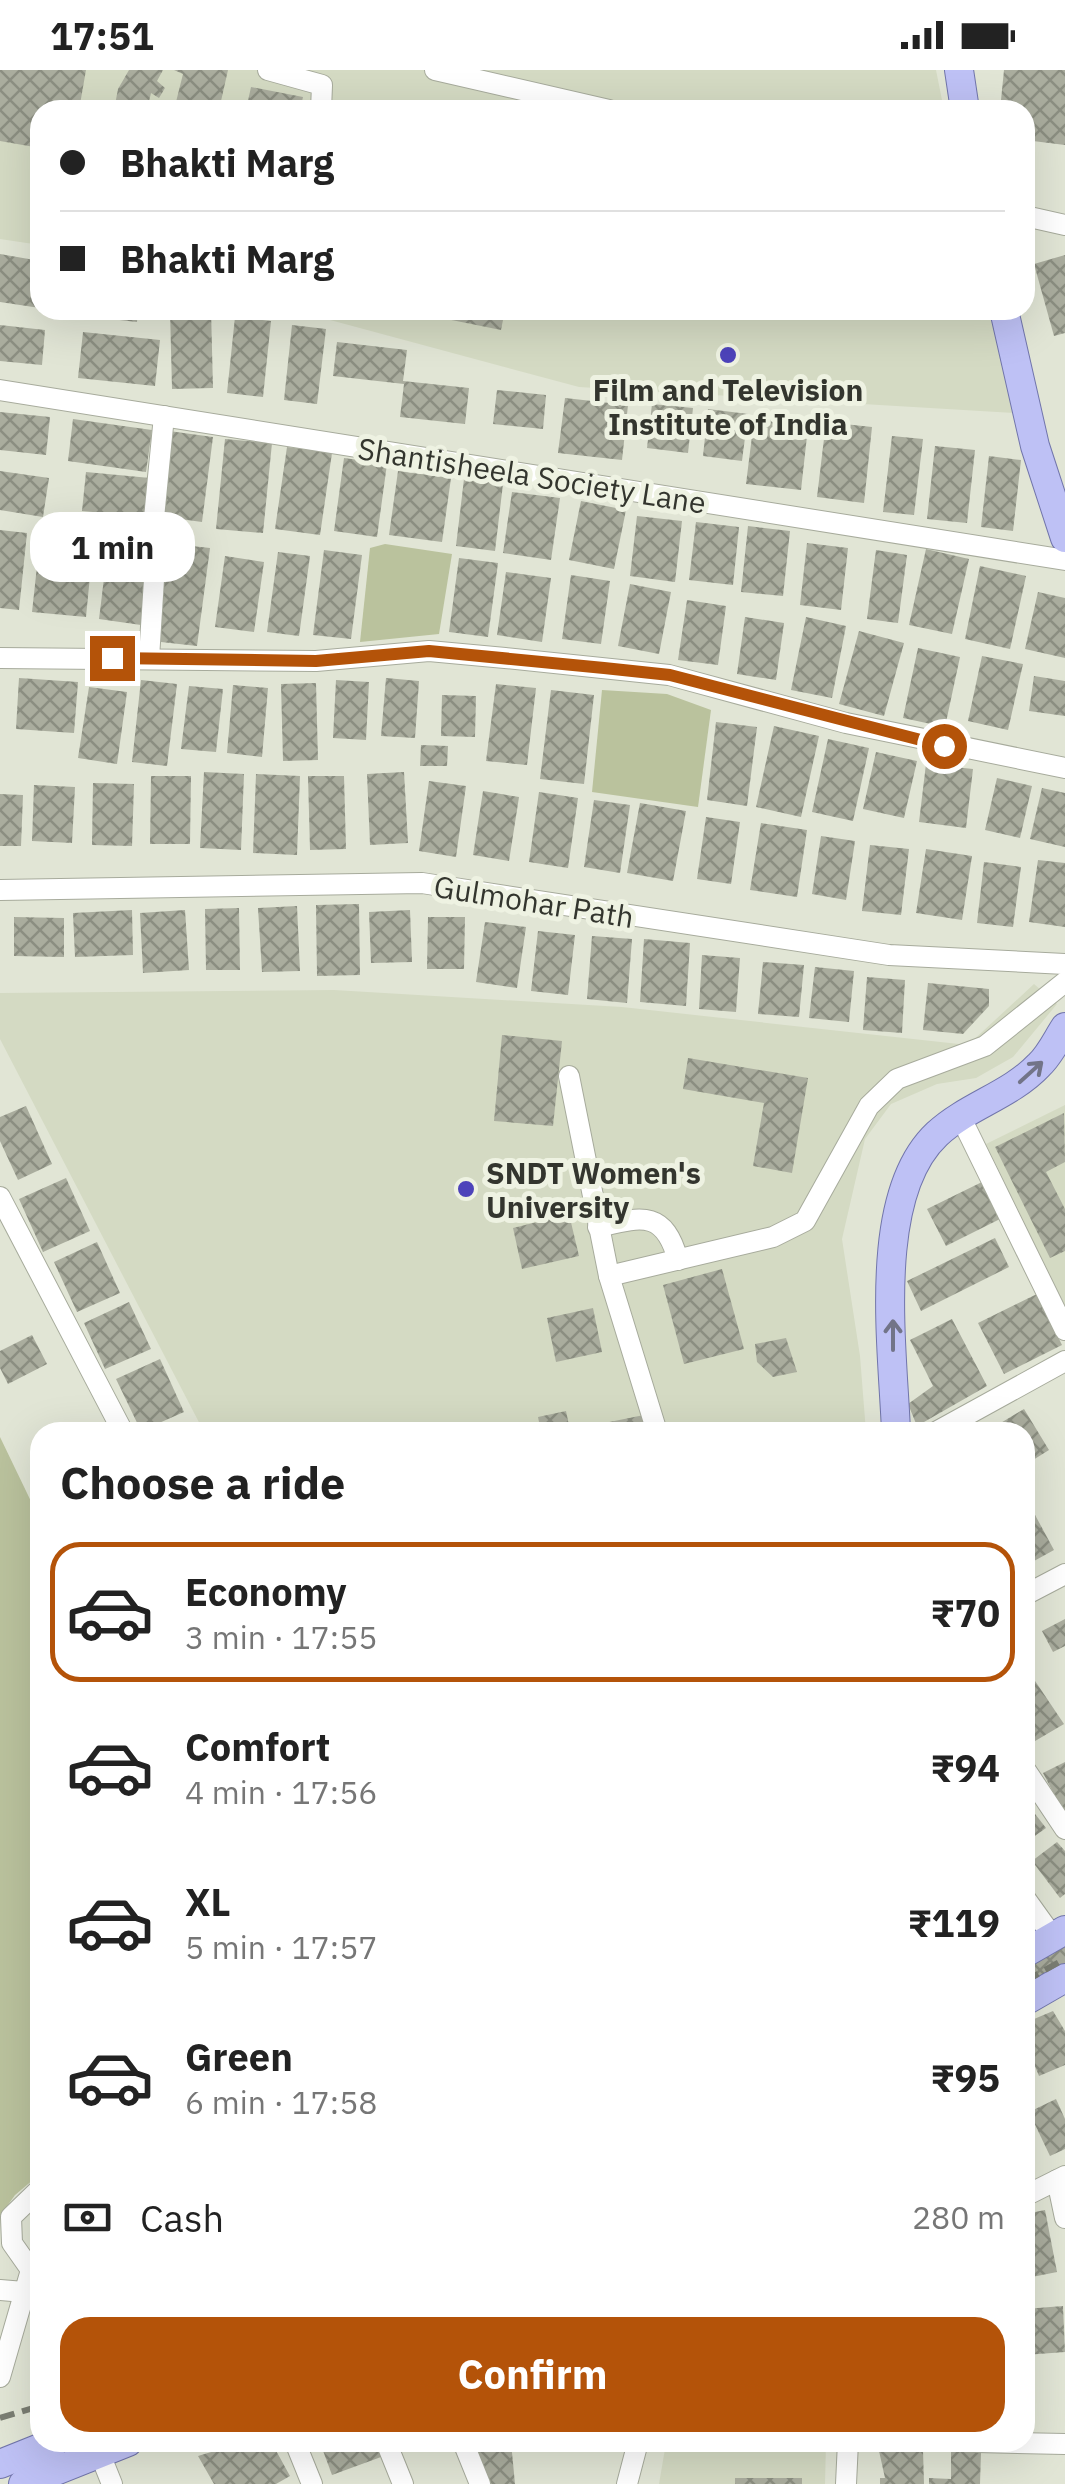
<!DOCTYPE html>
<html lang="en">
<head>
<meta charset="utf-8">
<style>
  body { margin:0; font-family:"IBM Plex Sans",sans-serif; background:#f6f6f6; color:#222; height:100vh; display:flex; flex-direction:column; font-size:38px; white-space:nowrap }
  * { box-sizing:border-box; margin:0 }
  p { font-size:32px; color:#767676 }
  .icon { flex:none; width:55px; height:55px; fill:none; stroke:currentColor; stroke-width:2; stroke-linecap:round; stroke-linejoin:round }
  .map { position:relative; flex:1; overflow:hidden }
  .sheet { position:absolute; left:30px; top:1352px; width:1005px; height:1030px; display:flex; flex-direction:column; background:#fff; border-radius:30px; box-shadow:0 10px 40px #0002 }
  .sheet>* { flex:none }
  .banner { position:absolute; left:30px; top:30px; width:1005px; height:220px; border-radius:30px; box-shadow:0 10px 40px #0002; display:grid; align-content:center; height:220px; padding:0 30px; background:#fff }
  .end { position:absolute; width:45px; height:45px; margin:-22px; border:12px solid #b45309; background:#fff; box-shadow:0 0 0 5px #fff }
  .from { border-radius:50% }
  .bubble { position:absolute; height:70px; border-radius:30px; background:#fff; box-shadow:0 10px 40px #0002; font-size:32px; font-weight:700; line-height:70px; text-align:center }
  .banner b { display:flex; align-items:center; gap:35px; height:95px; font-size:38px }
  .banner b+b { border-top:2px solid #e0e0e0 }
  .banner i { width:25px; height:25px; background:#222 }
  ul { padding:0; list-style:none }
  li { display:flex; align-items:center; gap:30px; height:140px; margin:0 20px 15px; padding:0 10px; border:5px solid transparent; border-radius:30px }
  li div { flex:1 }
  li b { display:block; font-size:38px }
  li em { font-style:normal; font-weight:700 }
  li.selected { border-color:#b45309 }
  li>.icon { width:90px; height:90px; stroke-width:1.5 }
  h2 { padding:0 30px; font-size:45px; line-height:120px }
  .pay { display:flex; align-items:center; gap:25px; height:110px; padding:0 30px; font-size:38px }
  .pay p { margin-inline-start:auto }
  .action { display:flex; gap:20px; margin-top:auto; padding:20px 30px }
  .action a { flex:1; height:115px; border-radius:30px; background:#b45309; color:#fff; font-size:40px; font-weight:700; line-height:115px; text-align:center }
  .status { display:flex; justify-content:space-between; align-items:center; height:70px; padding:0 50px; background:#fff; direction:ltr }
  .status svg { height:28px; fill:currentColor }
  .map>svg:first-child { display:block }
  .built { fill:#d4dac3 }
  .grass { fill:#bac29d }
  .building { fill:url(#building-cross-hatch) }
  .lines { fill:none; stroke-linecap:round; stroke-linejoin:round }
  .minor-casing { stroke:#a7ab9c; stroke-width:22 }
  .major-casing { stroke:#7175ab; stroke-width:30 }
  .minor { stroke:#fff; stroke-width:20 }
  .major { stroke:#bec1f5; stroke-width:28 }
  .rail { stroke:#7a7d72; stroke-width:6; stroke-dasharray:15 8; stroke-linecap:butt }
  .oneway { stroke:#727488 }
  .route { stroke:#b45309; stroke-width:12 }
  .poi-dot { fill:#4d43ba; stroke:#eef2e2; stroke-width:4 }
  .labels { text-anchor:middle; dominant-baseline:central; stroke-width:10; stroke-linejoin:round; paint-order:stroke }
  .poi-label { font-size:30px; font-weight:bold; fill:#33352e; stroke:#eef2e2 }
  .street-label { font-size:30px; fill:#33352e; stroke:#eef2e2 }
</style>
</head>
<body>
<div class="status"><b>17:51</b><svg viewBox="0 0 49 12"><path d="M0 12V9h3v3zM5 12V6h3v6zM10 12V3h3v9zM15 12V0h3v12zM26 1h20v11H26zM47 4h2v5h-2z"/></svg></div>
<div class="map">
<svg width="1065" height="2414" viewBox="0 0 1065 2414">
  <defs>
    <pattern id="building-cross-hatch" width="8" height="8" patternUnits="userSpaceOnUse" patternTransform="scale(2.5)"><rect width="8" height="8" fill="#aaad9e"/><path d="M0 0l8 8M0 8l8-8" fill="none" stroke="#8b8e81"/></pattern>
  </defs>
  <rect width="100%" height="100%" fill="#e1e5d5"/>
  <g class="built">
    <polygon points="0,0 936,0 944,40 40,40 40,175 0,169"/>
    <polygon points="293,240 989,240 1014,343 579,317"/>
    <polygon points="1034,914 1057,934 1013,987 976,1008 937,1014 891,1034 865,1069 842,1169 860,1286 866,1362 204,1362 0,969 0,923 334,920 622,937 968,975"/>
    <polygon points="1065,1035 1065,1236 986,1074"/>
    <polygon points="666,2373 826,2373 825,2414 659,2414"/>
  </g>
  <g class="grass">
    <polygon points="385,474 452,484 439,564 360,572 370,478"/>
    <polygon points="602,620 667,624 711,640 698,737 592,722"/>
    <polygon points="0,1367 40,1450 40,2104 15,2125 0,2146"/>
  </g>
  <g class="building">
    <polygon points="0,0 86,0 79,40 40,40 40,78 0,71"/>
    <polygon points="129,0 163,0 157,11 165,18 159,28 151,23 147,40 114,40 118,19"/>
    <polygon points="174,0 228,0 219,40 174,40 183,4"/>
    <polygon points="1004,0 1065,0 1065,75 1025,70 1025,40 1000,40"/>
    <polygon points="251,17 303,27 300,40 246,40"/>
    <polygon points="0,184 40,191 40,238 0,232"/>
    <polygon points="1065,185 1065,263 1054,266 1034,194"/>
    <polygon points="85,240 138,240 137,252 84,246"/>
    <polygon points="170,240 211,240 213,318 172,319"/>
    <polygon points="402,240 505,240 501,260"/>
    <polygon points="235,247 271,251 263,327 227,323"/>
    <polygon points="0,255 45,260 42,295 0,291"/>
    <polygon points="292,255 326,259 317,334 284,330"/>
    <polygon points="83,262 160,270 155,316 78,308"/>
    <polygon points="337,272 407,280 403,311 469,318 465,354 400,347 404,314 333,306"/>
    <polygon points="497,320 546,325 543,359 493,354"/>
    <polygon points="565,328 628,335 622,390 558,383"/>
    <polygon points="652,334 693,338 688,383 647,378"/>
    <polygon points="708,339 748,344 742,391 703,386"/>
    <polygon points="0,342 50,347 46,385 0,380"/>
    <polygon points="755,342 809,348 801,420 746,414"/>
    <polygon points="73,349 152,360 146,402 68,391"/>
    <polygon points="826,352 872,357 864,433 817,427"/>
    <polygon points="169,361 213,367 202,452 158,446"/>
    <polygon points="892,366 923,369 914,445 883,442"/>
    <polygon points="225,369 272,373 263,463 216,459"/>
    <polygon points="935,376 975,380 967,453 927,449"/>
    <polygon points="287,377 332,383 320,465 275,459"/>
    <polygon points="989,386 1021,390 1013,461 981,457"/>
    <polygon points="344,388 387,394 377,467 334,461"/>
    <polygon points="0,401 49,408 43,447 0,440"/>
    <polygon points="398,401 451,408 442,472 389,465"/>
    <polygon points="86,402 150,408 146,447 82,441"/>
    <polygon points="464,409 503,414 495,481 456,476"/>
    <polygon points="512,422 560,428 551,490 503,483"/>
    <polygon points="581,431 626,440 614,499 569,490"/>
    <polygon points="637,446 682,451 675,512 630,506"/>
    <polygon points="696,452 739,457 733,515 689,510"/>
    <polygon points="748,456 790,461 783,526 741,522"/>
    <polygon points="0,460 27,463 19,540 0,538"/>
    <polygon points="110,460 153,466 141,555 99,549"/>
    <polygon points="40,469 93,475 86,547 32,542"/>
    <polygon points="164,473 210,478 197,576 152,571"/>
    <polygon points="807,473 848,478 841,540 800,535"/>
    <polygon points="926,479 969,489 952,564 909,555"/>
    <polygon points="324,480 362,485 351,569 313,565"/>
    <polygon points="876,480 907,485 898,553 867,549"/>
    <polygon points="278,482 310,486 299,566 267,562"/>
    <polygon points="225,486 264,492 254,562 215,557"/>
    <polygon points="459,488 498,493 488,567 449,562"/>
    <polygon points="980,496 1026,506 1010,579 965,569"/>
    <polygon points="506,502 551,508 542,572 497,565"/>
    <polygon points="571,505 610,511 601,574 562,569"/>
    <polygon points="630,514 671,522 659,584 618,576"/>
    <polygon points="1038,522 1065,528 1065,588 1025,579"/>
    <polygon points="687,530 726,536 718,595 678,590"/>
    <polygon points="745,547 784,553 776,610 737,604"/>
    <polygon points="806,547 846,556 832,628 791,620"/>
    <polygon points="859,561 904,573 884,646 839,634"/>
    <polygon points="918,578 960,587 945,657 903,648"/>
    <polygon points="982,586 1023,594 1008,660 968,651"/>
    <polygon points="1034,606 1065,611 1065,646 1029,641"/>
    <polygon points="19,608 78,612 74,663 16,659"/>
    <polygon points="386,608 419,611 415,668 381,666"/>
    <polygon points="141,610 177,614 167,696 132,692"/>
    <polygon points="336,610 369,612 366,670 333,668"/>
    <polygon points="316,613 318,690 283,691 281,614"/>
    <polygon points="496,614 536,618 527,695 486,691"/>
    <polygon points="233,615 268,618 262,687 227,683"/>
    <polygon points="189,616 223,619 216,682 181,679"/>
    <polygon points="89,617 127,622 117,694 78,688"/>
    <polygon points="551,620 594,625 584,714 540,709"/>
    <polygon points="442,625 476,626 475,667 441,666"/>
    <polygon points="716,652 757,657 747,736 707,730"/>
    <polygon points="774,656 819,666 801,747 756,737"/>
    <polygon points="828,669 869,678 853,751 812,742"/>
    <polygon points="421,675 448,676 447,696 420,696"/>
    <polygon points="876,682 917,691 904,748 863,739"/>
    <polygon points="926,694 973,699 966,758 919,752"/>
    <polygon points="204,702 244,704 241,780 200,778"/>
    <polygon points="404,702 408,773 370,775 367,704"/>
    <polygon points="256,704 300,706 297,785 253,783"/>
    <polygon points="151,706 191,706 190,774 150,774"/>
    <polygon points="308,706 344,706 346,779 310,780"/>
    <polygon points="997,708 1032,716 1020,768 985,760"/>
    <polygon points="429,711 466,716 456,787 419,781"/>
    <polygon points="93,713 134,714 132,776 92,775"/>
    <polygon points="34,715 75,717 72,773 32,771"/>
    <polygon points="1042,718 1065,723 1065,777 1030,769"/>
    <polygon points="483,721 519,727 509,791 473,785"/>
    <polygon points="539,722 578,728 568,798 529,792"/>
    <polygon points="0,724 23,725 21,776 0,776"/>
    <polygon points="594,730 630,735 620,803 584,797"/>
    <polygon points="640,733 686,741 673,811 627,803"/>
    <polygon points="706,747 740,752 731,814 697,809"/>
    <polygon points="761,753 807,760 797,827 750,820"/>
    <polygon points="821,766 855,771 846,830 812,824"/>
    <polygon points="870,775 909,779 901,845 862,841"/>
    <polygon points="926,779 972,786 962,850 916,843"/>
    <polygon points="1038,790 1065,793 1065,857 1029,852"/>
    <polygon points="984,792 1021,797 1013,857 977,853"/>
    <polygon points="359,834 360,905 317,906 316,835"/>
    <polygon points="297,836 300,901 262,902 258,838"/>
    <polygon points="239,838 240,900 206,900 205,839"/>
    <polygon points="132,840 133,885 75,887 73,843"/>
    <polygon points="185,840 189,900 143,903 140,843"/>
    <polygon points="410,840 412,892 371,893 369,842"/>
    <polygon points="14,847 64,848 64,887 14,886"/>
    <polygon points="428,847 465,847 464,899 427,899"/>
    <polygon points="485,852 526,857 517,918 476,912"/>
    <polygon points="538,861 575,865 568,925 531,921"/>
    <polygon points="592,866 632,869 627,933 587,929"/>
    <polygon points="644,869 690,873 686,936 640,932"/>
    <polygon points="702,885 740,888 736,942 699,939"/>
    <polygon points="763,892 804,895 799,947 758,944"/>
    <polygon points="815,897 854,901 849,952 809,948"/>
    <polygon points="867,907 905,910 902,963 863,960"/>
    <polygon points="928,913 989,919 989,936 963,964 923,960"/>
    <polygon points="502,965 562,971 553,1056 494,1051"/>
    <polygon points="688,988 808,1008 792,1103 753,1096 764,1033 683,1019"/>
    <polygon points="26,1036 52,1094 18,1110 0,1071 0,1047"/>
    <polygon points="1064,1043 1065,1092 1046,1102 1065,1139 1065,1181 1050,1188 995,1077"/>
    <polygon points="66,1108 90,1161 43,1182 19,1129"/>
    <polygon points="984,1111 1002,1148 946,1176 927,1139"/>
    <polygon points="569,1144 579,1186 522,1199 513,1158"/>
    <polygon points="995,1168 1009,1197 921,1241 907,1211"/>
    <polygon points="97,1172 120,1223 77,1242 54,1192"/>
    <polygon points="722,1199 744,1279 684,1294 663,1215"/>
    <polygon points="1037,1224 1062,1275 1004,1304 978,1253"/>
    <polygon points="129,1232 151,1279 105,1299 84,1253"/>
    <polygon points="593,1238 602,1282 556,1292 547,1248"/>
    <polygon points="952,1249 987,1316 917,1356 908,1334 933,1316 910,1270"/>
    <polygon points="32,1265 47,1294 8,1314 0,1298 0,1281"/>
    <polygon points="786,1268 797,1302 773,1307 757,1292 755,1274"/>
    <polygon points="160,1289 184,1342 141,1361 116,1309"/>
    <polygon points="1024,1339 1049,1380 1025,1395 1025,1362 1005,1362 999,1354"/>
    <polygon points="566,1341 570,1360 644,1345 648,1362 541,1362 538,1347"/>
    <polygon points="795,1352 797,1362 752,1362 751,1361"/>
    <polygon points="1028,1432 1054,1480 1025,1496 1025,1433"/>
    <polygon points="1065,1549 1065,1576 1053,1582 1042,1561"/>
    <polygon points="1025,1596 1064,1654 1030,1674 1025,1666"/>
    <polygon points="1065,1692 1065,1745 1043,1703"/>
    <polygon points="1025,1731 1046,1758 1025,1773"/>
    <polygon points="1057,1772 1065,1781 1065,1824 1060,1828 1032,1791"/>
    <polygon points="1065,1846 1065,1915 1025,1936 1025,1867"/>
    <polygon points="1053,1941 1065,1961 1065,1995 1039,2006 1025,1972 1025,1960 1030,1958 1027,1952"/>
    <polygon points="1056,2029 1065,2049 1065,2079 1050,2086 1029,2042"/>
    <polygon points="1045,2140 1057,2202 1032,2207 1025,2144"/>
    <polygon points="1063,2236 1065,2282 1025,2285 1025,2239"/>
    <polygon points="224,2372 282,2372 274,2377 290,2406 276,2414 214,2414 198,2386 221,2379"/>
    <polygon points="334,2372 375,2372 381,2387 332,2405 322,2378"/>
    <polygon points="468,2372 511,2372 515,2414 486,2414"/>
    <polygon points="923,2380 924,2414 880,2414 880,2408 885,2408 879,2381"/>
    <polygon points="951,2382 981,2382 980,2414 929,2414 929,2408 951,2409"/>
    <rect x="735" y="2408" width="67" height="6"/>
  </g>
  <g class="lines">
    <defs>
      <g id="minor">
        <polyline points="268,0 322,15 321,40"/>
        <polyline points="435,0 609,40"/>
        <polyline points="1025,146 1065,155"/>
        <polyline points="0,320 1065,490"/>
        <polyline points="154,448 164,346"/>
        <polyline points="0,588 316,591 429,581 505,588 669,605 846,653 1065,698"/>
        <polyline points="149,588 155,494"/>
        <polyline points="0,820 422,813 889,885 1065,894"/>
        <polyline points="569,1006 609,1206 657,1362"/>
        <polyline points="961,1048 1065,1260"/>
        <polyline points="0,1127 123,1362"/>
        <path d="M 598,1157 C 641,1147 664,1139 678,1190"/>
        <polyline points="609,1206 773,1167 805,1151 869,1036 897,1009 985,976 1065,912"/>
        <polyline points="936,1362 1065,1291"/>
        <polyline points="1025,1525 1065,1504"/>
        <polyline points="1025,1699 1065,1759"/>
        <polyline points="1025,1828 1053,1867"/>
        <polyline points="1057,2110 1065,2148"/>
        <polyline points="1025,2126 1065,2106"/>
        <polyline points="31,2200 12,2173 11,2147 40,2119"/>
        <polyline points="0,2220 24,2222"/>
        <polyline points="0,2307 31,2200 40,2190"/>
        <polyline points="295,2372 312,2414"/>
        <polyline points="386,2372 403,2414"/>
        <polyline points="463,2372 480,2414"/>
        <polyline points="977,2372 1065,2374"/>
        <polyline points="100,2384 112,2414"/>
        <polyline points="627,2414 638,2372"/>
        <polyline points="846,2414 848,2372"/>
      </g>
      <g id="major">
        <polyline points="959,0 965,40"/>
        <polyline points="1004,240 1035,376 1065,468"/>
        <path d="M 896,1362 C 893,1279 871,1126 937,1064 C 967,1036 1011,1025 1039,995 C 1050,985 1057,969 1065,957"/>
        <polyline points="1025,1883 1065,1860"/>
        <polyline points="1025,1931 1065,1908"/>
        <polyline points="0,2394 55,2372"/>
        <polyline points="23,2414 128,2372"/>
      </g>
    </defs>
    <use href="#minor" class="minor-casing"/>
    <use href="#major" class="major-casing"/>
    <use href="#minor" class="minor"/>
    <use href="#major" class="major"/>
    <g class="rail">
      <polyline points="1025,1911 1065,1889"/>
      <polyline points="0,2348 40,2336"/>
    </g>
  </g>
  <defs><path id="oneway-shaft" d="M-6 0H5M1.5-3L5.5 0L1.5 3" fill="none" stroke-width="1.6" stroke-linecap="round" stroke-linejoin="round" transform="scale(2.5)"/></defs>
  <g class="oneway">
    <use href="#oneway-shaft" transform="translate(1031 1002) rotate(-42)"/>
    <use href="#oneway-shaft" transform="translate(893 1265) rotate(-90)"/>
  </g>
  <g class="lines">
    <polyline class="route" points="112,588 316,591 429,581 604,598 670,605 944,676"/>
  </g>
  <g class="poi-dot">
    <circle cx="728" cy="285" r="10"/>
    <circle cx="466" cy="1119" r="10"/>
  </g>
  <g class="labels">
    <g class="poi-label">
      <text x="728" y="319">Film and Television<tspan x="728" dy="34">Institute of India</tspan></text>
      <text x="486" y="1102" text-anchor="start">SNDT Women's<tspan x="486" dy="34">University</tspan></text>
    </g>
    <g class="street-label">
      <text transform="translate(532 405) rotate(9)">Shantisheela Society Lane</text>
      <text transform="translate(534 831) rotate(9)">Gulmohar Path</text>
    </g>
  </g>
</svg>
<i class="end from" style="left:944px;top:676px"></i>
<i class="end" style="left:112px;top:588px"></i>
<div class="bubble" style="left:30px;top:442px;width:165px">1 min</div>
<div class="banner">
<b><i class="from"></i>Bhakti Marg</b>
<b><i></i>Bhakti Marg</b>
</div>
<section class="sheet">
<h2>Choose a ride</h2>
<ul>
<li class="selected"><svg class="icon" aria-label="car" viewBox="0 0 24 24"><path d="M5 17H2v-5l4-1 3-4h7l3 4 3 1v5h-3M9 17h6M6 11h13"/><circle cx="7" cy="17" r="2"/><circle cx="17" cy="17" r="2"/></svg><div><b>Economy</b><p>3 min · 17:55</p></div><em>₹70</em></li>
<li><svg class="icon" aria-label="car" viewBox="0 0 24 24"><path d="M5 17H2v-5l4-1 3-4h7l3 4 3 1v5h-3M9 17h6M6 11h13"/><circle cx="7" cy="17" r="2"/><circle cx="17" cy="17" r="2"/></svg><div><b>Comfort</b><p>4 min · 17:56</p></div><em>₹94</em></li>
<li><svg class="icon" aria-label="car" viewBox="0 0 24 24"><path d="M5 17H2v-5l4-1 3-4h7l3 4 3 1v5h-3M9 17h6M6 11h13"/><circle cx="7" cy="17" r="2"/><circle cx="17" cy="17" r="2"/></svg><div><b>XL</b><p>5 min · 17:57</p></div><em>₹119</em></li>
<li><svg class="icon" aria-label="car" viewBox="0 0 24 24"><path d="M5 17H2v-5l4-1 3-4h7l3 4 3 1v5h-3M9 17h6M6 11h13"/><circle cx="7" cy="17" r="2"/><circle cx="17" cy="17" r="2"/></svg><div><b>Green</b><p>6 min · 17:58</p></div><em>₹95</em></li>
</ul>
<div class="pay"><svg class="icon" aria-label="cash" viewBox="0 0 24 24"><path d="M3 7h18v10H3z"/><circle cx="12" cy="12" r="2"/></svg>Cash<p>280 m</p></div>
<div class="action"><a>Confirm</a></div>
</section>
</div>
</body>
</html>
